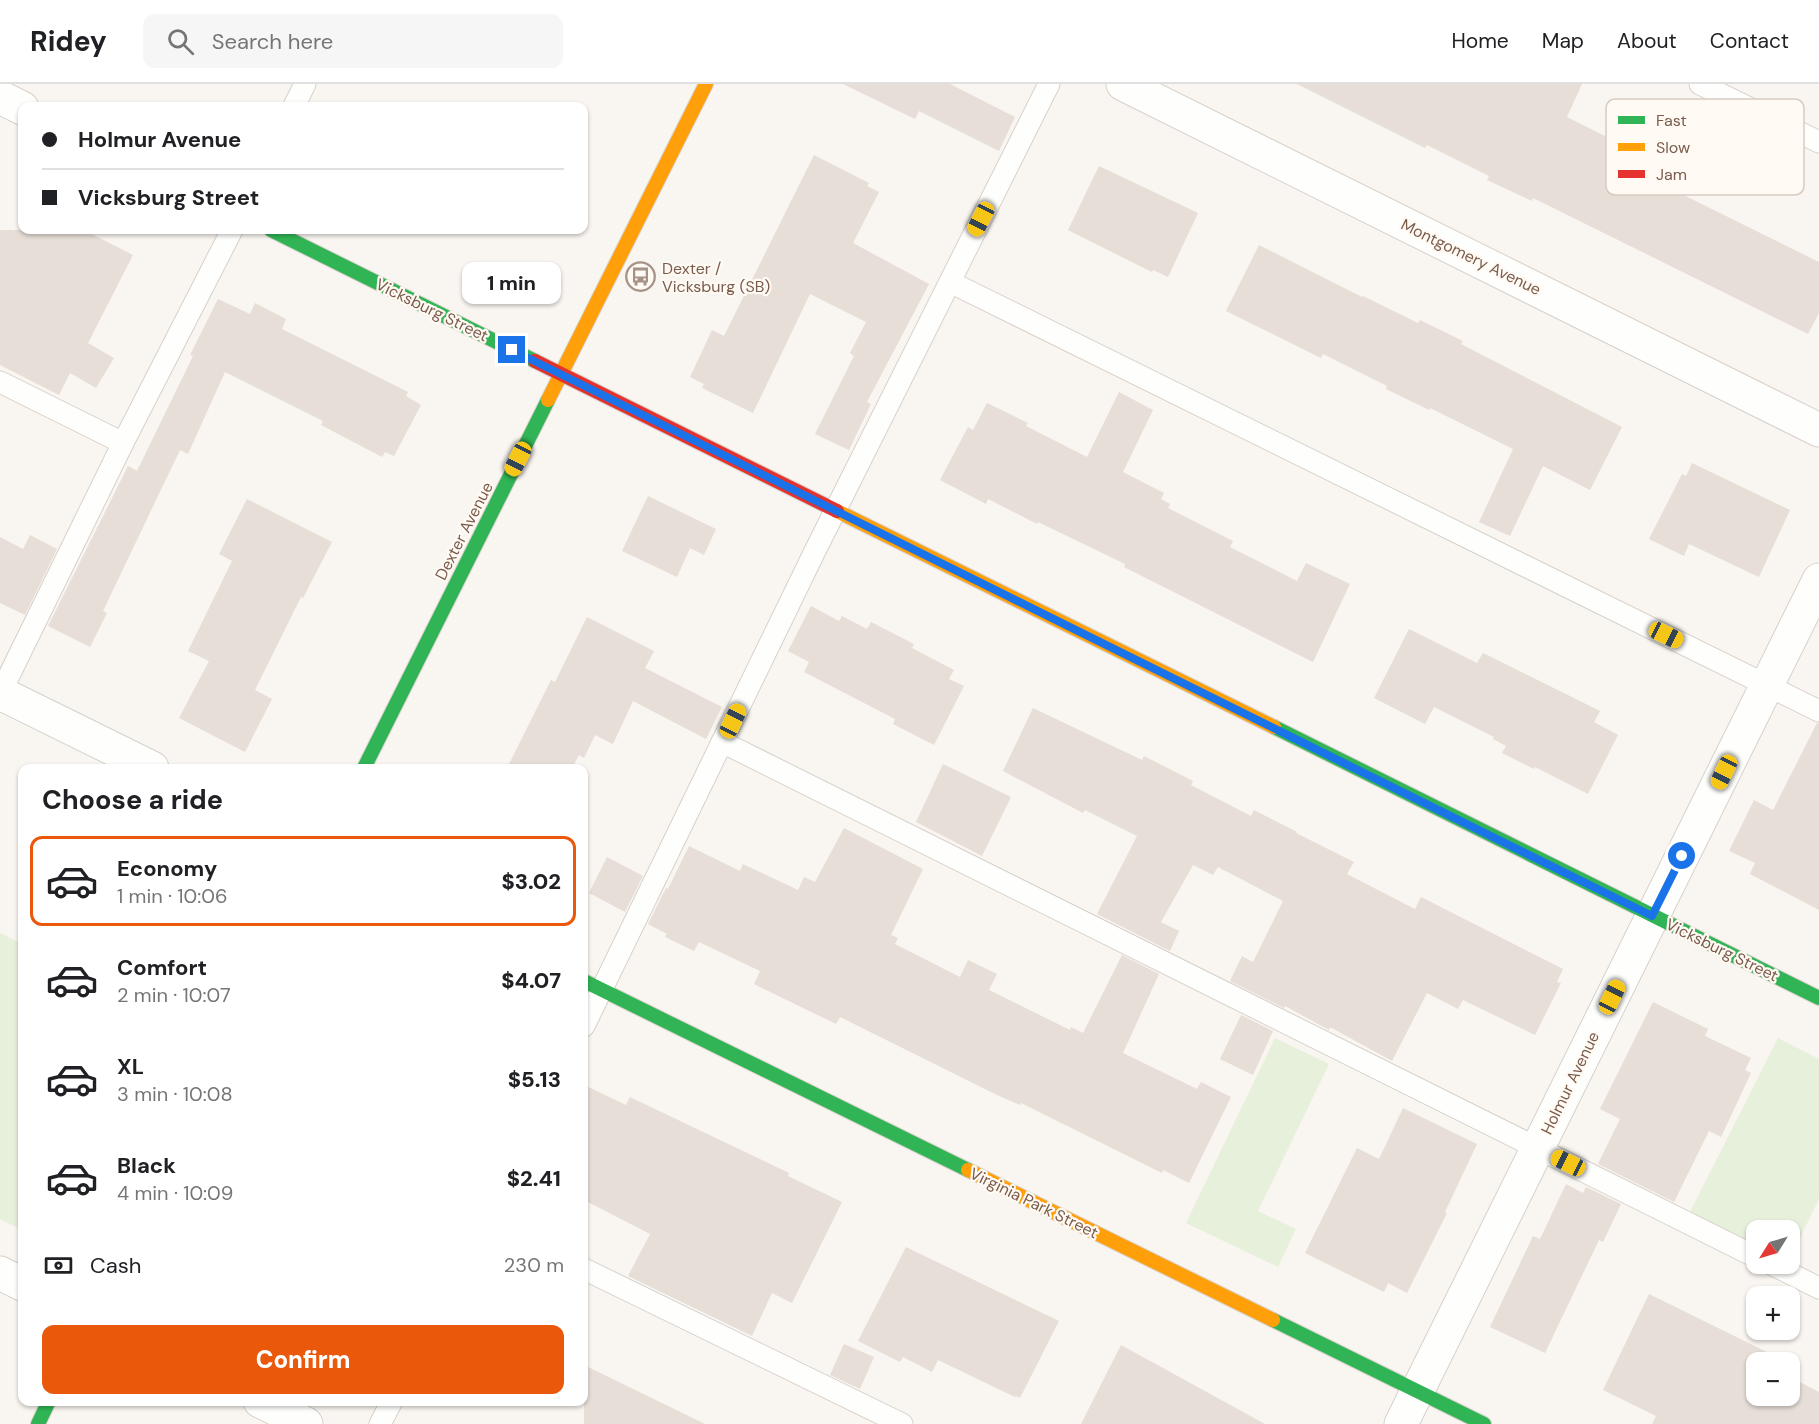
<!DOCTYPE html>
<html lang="en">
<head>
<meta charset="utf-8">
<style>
  body { margin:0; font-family:"DM Sans",sans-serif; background:#f6f6f6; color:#202124; height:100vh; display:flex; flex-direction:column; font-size:22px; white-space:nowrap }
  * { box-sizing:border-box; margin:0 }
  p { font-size:20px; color:#757577 }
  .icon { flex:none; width:33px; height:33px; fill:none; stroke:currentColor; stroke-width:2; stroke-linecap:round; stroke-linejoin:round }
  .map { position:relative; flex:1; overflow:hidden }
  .details { position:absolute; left:18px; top:680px; width:570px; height:642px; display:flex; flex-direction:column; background:#fff; border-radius:12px; box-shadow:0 2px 4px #0004 }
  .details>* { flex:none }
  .hud { position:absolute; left:18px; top:18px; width:570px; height:132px; border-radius:12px; box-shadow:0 2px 4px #0004; display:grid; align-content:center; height:132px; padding:0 24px; background:#fff }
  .needle { width:39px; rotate:233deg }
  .fabs { position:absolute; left:1746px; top:1136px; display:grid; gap:12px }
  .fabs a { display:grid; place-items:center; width:54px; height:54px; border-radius:12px; background:#fff; box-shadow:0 2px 4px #0004; font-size:30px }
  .end { position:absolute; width:27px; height:27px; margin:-14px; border:8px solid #1a73e8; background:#fff; box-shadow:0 0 0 3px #fff }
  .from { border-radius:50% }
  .bubble { position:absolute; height:42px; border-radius:12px; background:#fff; box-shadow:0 2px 4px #0004; font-size:20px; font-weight:800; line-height:42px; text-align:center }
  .car { position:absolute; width:18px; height:36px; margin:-18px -9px; border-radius:8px; box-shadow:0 0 4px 2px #0007; background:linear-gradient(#f5c518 24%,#345 0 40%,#f5c518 0 76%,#345 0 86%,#f5c518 0) }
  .hud b { display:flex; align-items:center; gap:21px; height:57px; font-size:22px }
  .hud b+b { border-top:2px solid #e0e0e0 }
  .hud i { width:15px; height:15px; background:#202124 }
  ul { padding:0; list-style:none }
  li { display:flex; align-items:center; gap:18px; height:90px; margin:0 12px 9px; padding:0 12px; border:3px solid transparent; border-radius:12px }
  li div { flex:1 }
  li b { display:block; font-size:22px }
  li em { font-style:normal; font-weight:800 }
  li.current { border-color:#ea580c }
  li>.icon { width:54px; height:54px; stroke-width:1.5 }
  h2 { padding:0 24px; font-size:27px; line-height:72px }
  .pay { display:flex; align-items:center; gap:15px; height:66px; padding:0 24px; font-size:22px }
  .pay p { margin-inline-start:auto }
  .cta { display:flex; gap:12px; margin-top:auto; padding:12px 24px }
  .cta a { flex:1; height:69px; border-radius:12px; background:#ea580c; color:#fff; font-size:24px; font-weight:800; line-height:69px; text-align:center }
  header { display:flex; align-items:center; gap:36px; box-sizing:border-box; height:84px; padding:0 30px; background:#fff; border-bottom:2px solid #e0e0e0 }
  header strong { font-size:28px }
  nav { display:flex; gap:33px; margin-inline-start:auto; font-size:21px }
  .search { width:420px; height:54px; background:#f6f6f6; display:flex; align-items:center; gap:15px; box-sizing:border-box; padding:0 21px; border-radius:12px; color:#757577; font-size:22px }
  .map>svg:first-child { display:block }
  .green { fill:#e7f0db }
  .building { fill:#e6ded7 }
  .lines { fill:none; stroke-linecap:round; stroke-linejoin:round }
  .lane-casing { stroke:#d7d1cb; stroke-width:23 }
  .street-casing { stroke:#d7d1cb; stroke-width:35 }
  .fast-casing { stroke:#d9d2cb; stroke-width:16 }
  .slow-casing { stroke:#d9d2cb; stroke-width:16 }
  .jam-casing { stroke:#d9d2cb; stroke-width:16 }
  .lane { stroke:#fefefd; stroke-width:21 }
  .street { stroke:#fefefd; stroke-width:33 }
  .fast { stroke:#30b455; stroke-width:14 }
  .slow { stroke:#ff9f0a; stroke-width:14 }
  .jam { stroke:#e5322d; stroke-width:14 }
  .route { stroke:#1a73e8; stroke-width:8 }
  .labels { text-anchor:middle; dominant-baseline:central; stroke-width:4.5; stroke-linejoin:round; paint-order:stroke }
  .street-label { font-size:16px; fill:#7a5c4d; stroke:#fffaf3 }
  .poi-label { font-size:16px; fill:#7a5c4d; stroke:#fffaf3; text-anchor:start }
  .key { fill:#fffaf3; stroke:#d7cbc1; stroke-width:1.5 }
  .key-label { font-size:16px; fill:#7a5c4d }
</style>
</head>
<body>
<header>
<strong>Ridey</strong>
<div class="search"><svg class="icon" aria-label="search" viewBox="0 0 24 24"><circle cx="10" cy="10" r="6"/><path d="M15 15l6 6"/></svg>Search here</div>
<nav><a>Home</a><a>Map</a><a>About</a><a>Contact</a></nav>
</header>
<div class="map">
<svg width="1819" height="1340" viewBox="0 0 1819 1340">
  <rect width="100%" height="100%" fill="#f9f5f0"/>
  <g class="green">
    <polygon points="0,849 22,860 22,1146 0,1135"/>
    <polygon points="1275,954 1329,980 1258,1127 1296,1145 1278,1183 1186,1139"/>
    <polygon points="1778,954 1819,975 1819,1115 1790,1174 1790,1146 1756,1146 1756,1162 1690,1128"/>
  </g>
  <g class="building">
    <polygon points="843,0 950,0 1015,33 999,67 919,27 915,35"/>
    <polygon points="1297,0 1582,0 1567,33 1625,62 1617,78 1819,178 1819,229 1808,250 1533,114 1532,117 1487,96 1489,92 1427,61 1425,64"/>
    <polygon points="814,71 869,99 867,102 879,108 853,159 929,200 867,318 871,320 849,366 815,350 854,272 850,269 866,238 810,210 753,329 702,304 704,300 690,293 712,246 724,252"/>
    <polygon points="1099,82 1198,129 1168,193 1153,186 1152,188 1068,146"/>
    <polygon points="0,146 84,146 133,171 88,259 114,274 96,304 70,289 59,311 0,281"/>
    <polygon points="1259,161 1362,213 1363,212 1418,239 1420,236 1463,257 1461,260 1622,343 1590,406 1543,382 1510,452 1479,438 1513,365 1430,324 1429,326 1386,305 1387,302 1323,270 1321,274 1226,227"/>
    <polygon points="218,215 250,230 255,219 286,235 282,245 408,308 406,312 421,321 394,372 385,368 382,373 321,341 323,337 225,288 188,370 180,366 103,527 107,529 90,563 48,542 128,382 137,387 193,272 190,271"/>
    <polygon points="1119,308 1153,326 1123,388 1164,409 1161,415 1170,420 1168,424 1233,457 1230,463 1297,497 1306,479 1350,500 1313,578 1124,483 1125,480 1038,438 1037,440 988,415 986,420 940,396 968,343 973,346 987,319 1028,339 1026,342 1087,373"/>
    <polygon points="1692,379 1790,426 1759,493 1689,460 1684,472 1649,455 1682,390 1686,392"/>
    <polygon points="648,412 716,445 704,471 690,464 677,493 622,467"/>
    <polygon points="247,415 332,458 303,514 301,513 255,606 272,615 245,668 179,634 209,577 188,567 232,477 219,470"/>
    <polygon points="30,451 57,465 25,531 0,519 0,453 23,465"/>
    <polygon points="811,522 839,537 842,532 867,545 871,538 914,560 912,564 954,586 949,595 964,602 934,661 893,640 895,635 804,588 809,578 788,567"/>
    <polygon points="587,533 654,567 645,584 722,623 706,655 633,617 613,660 595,651 584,674 579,671 572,684 507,684 551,596 555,598"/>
    <polygon points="1409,545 1477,579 1483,569 1600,627 1594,638 1618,651 1588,710 1535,683 1534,685 1502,669 1506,662 1493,655 1494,653 1434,623 1425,640 1374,614"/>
    <polygon points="1033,624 1142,676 1144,672 1193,697 1191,701 1251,732 1254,726 1297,748 1296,749 1354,778 1347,790 1415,825 1421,813 1563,885 1557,898 1561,899 1535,951 1463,916 1458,925 1427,909 1392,977 1330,943 1329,946 1285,922 1284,924 1230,897 1242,872 1253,878 1283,817 1218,783 1213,791 1193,781 1161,838 1179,847 1170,867 1097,830 1137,752 1085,726 1083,729 1003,687"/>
    <polygon points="1817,639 1819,640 1819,826 1750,790 1755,779 1729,767 1754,716 1773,726"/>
    <polygon points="943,680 1011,713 982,772 916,738"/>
    <polygon points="844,744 923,785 891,851 898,854 895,860 960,893 968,876 997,890 989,906 1070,946 1071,943 1083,949 1122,871 1159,890 1123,969 1197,1005 1201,998 1231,1013 1189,1099 1163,1086 1162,1089 1021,1019 1020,1021 997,1011 840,933 836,940 754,900 760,887 699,858 694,867 665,853 667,850 648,840 666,804 668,805 689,762 740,787 743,780 798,806 804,793 815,798"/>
    <polygon points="607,773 643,792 625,828 589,809"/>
    <polygon points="1653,918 1708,945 1705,952 1751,974 1745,986 1751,989 1721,1053 1709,1047 1674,1118 1598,1080 1620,1035 1600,1025"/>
    <polygon points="1241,931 1273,947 1253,991 1220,975"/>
    <polygon points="584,1001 626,1021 630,1013 789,1089 788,1092 842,1118 792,1219 772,1209 752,1252 628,1192 650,1150 584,1116"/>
    <polygon points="1403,1024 1477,1060 1445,1128 1447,1129 1407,1209 1388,1199 1384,1208 1305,1169 1357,1064 1379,1075"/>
    <polygon points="1566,1100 1583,1109 1586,1103 1621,1120 1603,1158 1599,1156 1545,1269 1490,1243 1533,1152 1540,1155"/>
    <polygon points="906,1163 1059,1237 1020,1314 1016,1312 1015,1313 938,1276 932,1288 903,1273 900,1278 858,1257"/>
    <polygon points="1649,1210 1779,1274 1777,1278 1756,1278 1756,1311 1790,1311 1790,1293 1819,1308 1819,1340 1652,1340 1656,1332 1603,1306"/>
    <polygon points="844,1260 874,1273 860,1305 830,1291"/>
    <polygon points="1121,1261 1265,1340 1081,1340"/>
    <polygon points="584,1281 705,1340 584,1340"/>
  </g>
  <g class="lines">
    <defs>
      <g id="lane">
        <polyline points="1700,0 1819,58"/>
        <polyline points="294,22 305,0"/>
        <polyline points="950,198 1819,627"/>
        <polyline points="0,298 123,359"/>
        <polyline points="0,610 123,359 232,146"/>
        <polyline points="722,658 1756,1173"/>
        <polyline points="584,942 814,469 1049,0"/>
        <polyline points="1769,1179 1819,1204"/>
        <polyline points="584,1185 902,1340"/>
        <polyline points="380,1340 392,1317"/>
      </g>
      <g id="street">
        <polyline points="1123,0 1819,346"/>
        <polyline points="0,13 22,24"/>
        <polyline points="0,609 152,684"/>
        <polyline points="0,1189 22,1200"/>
        <polyline points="260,1317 306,1340"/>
        <polyline points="1401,1340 1819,496"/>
      </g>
      <g id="fast">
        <polyline points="271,146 535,277"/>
        <polyline points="1274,643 1819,914"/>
        <polyline points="364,684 548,316"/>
        <polyline points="584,897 968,1086"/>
        <polyline points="1273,1236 1484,1340"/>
        <polyline points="38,1340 49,1317"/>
      </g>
      <g id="slow">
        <polyline points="548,316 706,0"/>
        <polyline points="837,427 1274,643"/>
        <polyline points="968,1086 1273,1236"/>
      </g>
      <polyline id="jam" points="535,277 837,427"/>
    </defs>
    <use href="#lane" class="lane-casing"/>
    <use href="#street" class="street-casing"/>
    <use href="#fast" class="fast-casing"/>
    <use href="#slow" class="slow-casing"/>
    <use href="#jam" class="jam-casing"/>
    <use href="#lane" class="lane"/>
    <use href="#street" class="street"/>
    <use href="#fast" class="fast"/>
    <use href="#slow" class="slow"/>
    <use href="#jam" class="jam"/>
  </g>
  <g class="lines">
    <polyline class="route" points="512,266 1652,832 1682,772"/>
  </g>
  <defs>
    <symbol id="bus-ring" viewBox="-11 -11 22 22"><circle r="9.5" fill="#fffaf3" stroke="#a69286" stroke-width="1.5"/><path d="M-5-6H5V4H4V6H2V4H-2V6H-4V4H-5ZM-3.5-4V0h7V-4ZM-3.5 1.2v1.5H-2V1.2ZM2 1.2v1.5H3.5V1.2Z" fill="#a69286"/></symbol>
  </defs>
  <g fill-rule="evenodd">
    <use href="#bus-ring" x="624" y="176" width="33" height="33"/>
  </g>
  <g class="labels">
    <g class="street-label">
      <text transform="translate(1471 173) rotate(26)">Montgomery Avenue</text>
      <text transform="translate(432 226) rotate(26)">Vicksburg Street</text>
      <text transform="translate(464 447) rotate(-63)">Dexter Avenue</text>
      <text transform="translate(1722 866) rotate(26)">Vicksburg Street</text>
      <text transform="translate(1570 999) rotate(-64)">Holmur Avenue</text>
      <text transform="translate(1034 1119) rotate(26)">Virginia Park Street</text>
    </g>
    <g class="poi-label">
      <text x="662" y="184">Dexter /<tspan x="662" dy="18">Vicksburg (SB)</tspan></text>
    </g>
  </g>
  <rect x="1606" y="15" width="198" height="96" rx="9" class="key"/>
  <rect x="1618" y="32" width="27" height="8" fill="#30b455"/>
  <rect x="1618" y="59" width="27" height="8" fill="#ff9f0a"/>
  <rect x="1618" y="86" width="27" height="8" fill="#e5322d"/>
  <g class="key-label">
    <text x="1656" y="42">Fast</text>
    <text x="1656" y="69">Slow</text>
    <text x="1656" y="96">Jam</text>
  </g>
</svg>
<div class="fabs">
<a><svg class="needle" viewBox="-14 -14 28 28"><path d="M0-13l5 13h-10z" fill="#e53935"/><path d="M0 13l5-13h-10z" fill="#757577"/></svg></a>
<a>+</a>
<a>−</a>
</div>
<i class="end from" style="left:1682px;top:772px"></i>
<i class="end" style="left:512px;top:266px"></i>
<div class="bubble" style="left:462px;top:178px;width:99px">1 min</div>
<i class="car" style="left:981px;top:135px;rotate:207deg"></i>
<i class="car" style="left:518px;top:375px;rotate:207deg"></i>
<i class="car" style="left:1666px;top:551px;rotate:116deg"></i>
<i class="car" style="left:733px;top:637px;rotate:26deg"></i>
<i class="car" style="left:1724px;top:688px;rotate:206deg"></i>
<i class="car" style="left:1612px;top:913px;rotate:26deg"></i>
<i class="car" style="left:1568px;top:1079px;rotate:296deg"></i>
<div class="hud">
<b><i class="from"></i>Holmur Avenue</b>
<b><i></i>Vicksburg Street</b>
</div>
<section class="details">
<h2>Choose a ride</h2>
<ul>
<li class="current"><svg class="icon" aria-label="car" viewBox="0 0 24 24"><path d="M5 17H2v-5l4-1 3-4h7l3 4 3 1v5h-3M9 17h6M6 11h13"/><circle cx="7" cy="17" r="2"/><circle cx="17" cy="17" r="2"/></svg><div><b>Economy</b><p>1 min · 10:06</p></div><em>$3.02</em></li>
<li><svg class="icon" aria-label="car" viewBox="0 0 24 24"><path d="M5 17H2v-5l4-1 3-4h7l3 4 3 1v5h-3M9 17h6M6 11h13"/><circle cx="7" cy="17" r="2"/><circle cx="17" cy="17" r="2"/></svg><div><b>Comfort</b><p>2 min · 10:07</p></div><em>$4.07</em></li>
<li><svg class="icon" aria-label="car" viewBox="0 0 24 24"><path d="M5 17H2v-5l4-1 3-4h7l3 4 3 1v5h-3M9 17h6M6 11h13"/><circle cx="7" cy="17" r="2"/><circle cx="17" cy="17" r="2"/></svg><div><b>XL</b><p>3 min · 10:08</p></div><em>$5.13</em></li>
<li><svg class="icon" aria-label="car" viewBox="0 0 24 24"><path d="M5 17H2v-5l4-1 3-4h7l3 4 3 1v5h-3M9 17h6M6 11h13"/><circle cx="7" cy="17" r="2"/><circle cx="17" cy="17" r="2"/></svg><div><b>Black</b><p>4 min · 10:09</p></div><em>$2.41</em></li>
</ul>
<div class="pay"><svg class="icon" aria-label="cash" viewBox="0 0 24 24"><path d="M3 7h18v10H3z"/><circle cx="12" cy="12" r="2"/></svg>Cash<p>230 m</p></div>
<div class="cta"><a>Confirm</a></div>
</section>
</div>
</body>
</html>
